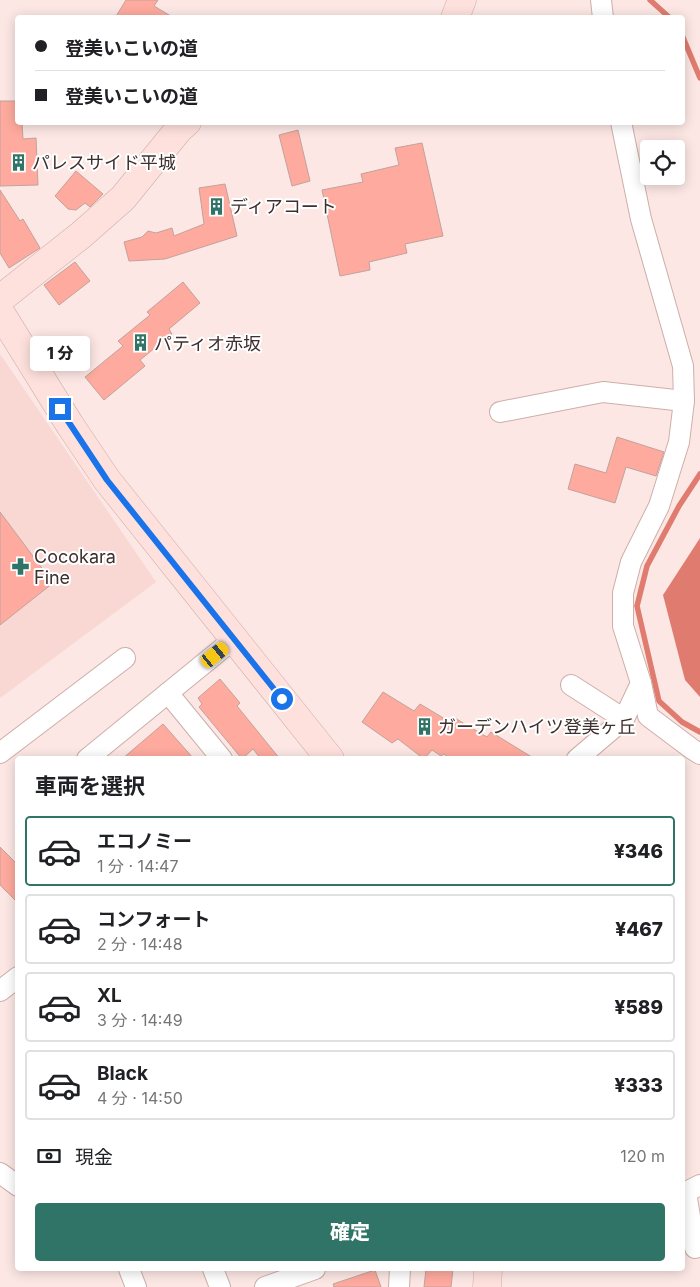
<!DOCTYPE html>
<html lang="ja">
<head>
<meta charset="utf-8">
<style>
  body { margin:0; font-family:Inter,"Noto Sans JP",sans-serif; background:#f6f6f6; color:#202124; height:100vh; display:flex; flex-direction:column; font-size:19px; white-space:nowrap }
  * { box-sizing:border-box; margin:0 }
  p { font-size:16px; color:#757577 }
  .icon { flex:none; width:28px; height:28px; fill:none; stroke:currentColor; stroke-width:2; stroke-linecap:round; stroke-linejoin:round }
  .map { position:relative; flex:1; overflow:hidden }
  .details { position:absolute; left:15px; top:756px; width:670px; height:515px; display:flex; flex-direction:column; background:#fff; border-radius:5px; box-shadow:0 2px 12px #0003 }
  .details>* { flex:none }
  .top-card { position:absolute; left:15px; top:15px; width:670px; height:110px; border-radius:5px; box-shadow:0 2px 12px #0003; display:grid; align-content:center; height:110px; padding:0 20px; background:#fff }
  .controls { position:absolute; left:640px; top:140px; display:grid; gap:10px }
  .controls a { display:grid; place-items:center; width:45px; height:45px; border-radius:5px; background:#fff; box-shadow:0 2px 12px #0003; font-size:25px }
  .end { position:absolute; width:22px; height:22px; margin:-11px; border:6px solid #1a73e8; background:#fff; box-shadow:0 0 0 2px #fff }
  .from { border-radius:50% }
  .bubble { position:absolute; height:35px; border-radius:5px; background:#fff; box-shadow:0 2px 12px #0003; font-size:16px; font-weight:800; line-height:35px; text-align:center }
  .car { position:absolute; width:15px; height:30px; margin:-15px -8px; border-radius:6px; box-shadow:0 0 4px 1px #0007; background:linear-gradient(#f5c518 24%,#345 0 40%,#f5c518 0 76%,#345 0 86%,#f5c518 0) }
  .top-card b { display:flex; align-items:center; gap:18px; height:48px; font-size:19px }
  .top-card b+b { border-top:1px solid #e0e0e0 }
  .top-card i { width:12px; height:12px; background:#202124 }
  ul { padding:0; list-style:none }
  li { display:flex; align-items:center; gap:15px; height:70px; margin:0 10px 8px; padding:0 10px; border:2px solid #e0e0e0; border-radius:5px }
  li div { flex:1 }
  li b { display:block; font-size:19px }
  li em { font-style:normal; font-weight:800 }
  li.on { border-color:#307467 }
  li>.icon { width:45px; height:45px; stroke-width:1.5 }
  h2 { padding:0 20px; font-size:22px; line-height:60px }
  .pay { display:flex; align-items:center; gap:12px; height:55px; padding:0 20px; font-size:19px }
  .pay p { margin-inline-start:auto }
  .primary-button { display:flex; gap:10px; margin-top:auto; padding:10px 20px }
  .primary-button a { flex:1; height:58px; border-radius:5px; background:#307467; color:#fff; font-size:20px; font-weight:800; line-height:58px; text-align:center }
  .map>svg:first-child { display:block }
  .built { fill:#f9d7d2 }
  .water { fill:#e07c6f }
  .lines { fill:none; stroke-linecap:round; stroke-linejoin:round }
  .stream { stroke:#e07c6f; stroke-width:5.5 }
  .building { fill:#feaa9e; stroke:#c2a29c }
  .street-casing { stroke:#ceaea9; stroke-width:22 }
  .secondary-casing { stroke:#ceaea9; stroke-width:29 }
  .street { stroke:#fff; stroke-width:20 }
  .secondary { stroke:#fee1dd; stroke-width:28 }
  .route { stroke:#1a73e8; stroke-width:6 }
  .labels { text-anchor:middle; dominant-baseline:central; stroke-width:4; stroke-linejoin:round; paint-order:stroke }
  .poi-label { font-size:18px; fill:#3d302e; stroke:#fff; text-anchor:start }
</style>
</head>
<body>
<div class="map">
<svg width="700" height="1287" viewBox="0 0 700 1287">
  <rect width="100%" height="100%" fill="#fce7e4"/>
  <polygon class="built" points="0,354 156,582 0,698"/>
  <polygon class="water" points="700,538 700,697 685,680 663,595"/>
  <g class="lines">
    <g class="stream">
      <polyline points="650,0 670,18"/>
      <polyline points="682,35 700,78"/>
      <polyline points="700,474 679,506 647,566 637,606 659,701 682,722 700,732"/>
    </g>
  </g>
  <g class="building">
    <polygon points="126,0 158,0 154,6 174,18 115,18"/>
    <polygon points="0,101 18,101 18,122 22,122 23,139 36,138 38,185 0,186"/>
    <polygon points="298,130 310,181 292,186 279,135"/>
    <polygon points="422,143 443,236 405,244 407,253 369,262 370,270 340,276 322,190 363,182 361,174 399,165 395,148"/>
    <polygon points="76,171 103,194 90,207 85,203 76,210 68,209 55,196"/>
    <polygon points="225,184 237,236 165,259 129,261 124,242 142,237 148,231 156,233 172,228 174,236 204,224 199,188"/>
    <polygon points="0,190 20,221 23,219 40,248 9,268 0,253"/>
    <polygon points="75,262 90,281 59,305 44,285"/>
    <polygon points="183,282 200,303 169,329 172,334 140,360 145,366 104,400 85,377 123,346 118,341 150,315 147,312"/>
    <polygon points="617,437 664,452 656,476 626,467 615,503 568,489 575,464 606,473"/>
    <polygon points="0,512 53,583 0,625"/>
    <polygon points="220,679 240,703 237,706 280,759 261,759 253,749 242,759 199,707 202,704 198,698"/>
    <polygon points="383,692 414,711 420,704 450,722 453,717 487,737 491,732 535,759 450,759 444,754 441,756 432,750 424,759 398,739 392,743 362,722"/>
    <polygon points="163,724 194,759 122,759"/>
    <polygon points="0,847 18,865 18,903 0,885"/>
    <polygon points="426,1269 453,1269 451,1287 424,1287"/>
    <polygon points="375,1270 381,1287 334,1287 333,1284"/>
  </g>
  <g class="lines">
    <defs>
      <g id="street">
        <polyline points="601,0 603,18"/>
        <polyline points="621,122 641,219 683,366 684,401 679,442 659,506 631,562 623,593 623,626 641,683 648,716 692,749 700,754"/>
        <polyline points="500,412 603,392 684,401"/>
        <polyline points="571,685 624,719"/>
        <polyline points="168,693 222,759"/>
        <polyline points="0,753 125,658"/>
        <polyline points="87,759 234,639"/>
        <polyline points="577,759 624,719 641,683"/>
        <polyline points="0,991 18,977"/>
        <polyline points="0,1173 18,1186"/>
        <polyline points="695,1248 686,1192 700,1185"/>
        <polyline points="129,1269 136,1287"/>
        <polyline points="213,1269 220,1287"/>
        <polyline points="265,1287 315,1269"/>
        <polyline points="399,1287 400,1269"/>
      </g>
      <g id="secondary">
        <polyline points="455,18 462,0"/>
        <polyline points="0,299 81,235 123,198 179,129 187,122"/>
        <polyline points="0,312 70,425 107,480 330,759"/>
        <polyline points="487,1287 488,1269"/>
      </g>
    </defs>
    <use href="#street" class="street-casing"/>
    <use href="#secondary" class="secondary-casing"/>
    <use href="#street" class="street"/>
    <use href="#secondary" class="secondary"/>
  </g>
  <g class="lines">
    <polyline class="route" points="60,409 107,480 282,699"/>
  </g>
  <defs>
    <symbol id="building-bare" viewBox="-9 -9 18 18"><path d="M-4-6H4V6H1V3H-1V6H-4ZM-2.5-4.3h1.7v1.8h-1.7ZM.8-4.3h1.7v1.8H.8ZM-2.5-1h1.7V.8h-1.7ZM.8-1h1.7V.8H.8Z" fill="#307467" stroke="#fff" stroke-width="2.5" paint-order="stroke"/></symbol>
    <symbol id="pharmacy-bare" viewBox="-9 -9 18 18"><path d="M-2-6h4v4h4v4h-4v4h-4v-4h-4v-4h4Z" fill="#307467" stroke="#fff" stroke-width="2.5" paint-order="stroke"/></symbol>
  </defs>
  <g fill-rule="evenodd">
    <use href="#building-bare" x="6" y="150" width="25" height="25"/>
    <use href="#building-bare" x="204" y="194" width="25" height="25"/>
    <use href="#building-bare" x="128" y="330" width="25" height="25"/>
    <use href="#pharmacy-bare" x="8" y="554" width="25" height="25"/>
    <use href="#building-bare" x="412" y="714" width="25" height="25"/>
  </g>
  <g class="labels">
    <g class="poi-label">
      <text x="32" y="162">パレスサイド平城</text>
      <text x="230" y="206">ディアコート</text>
      <text x="154" y="343">パティオ赤坂</text>
      <text x="34" y="556">Cocokara<tspan x="34" dy="21">Fine</tspan></text>
      <text x="438" y="726">ガーデンハイツ登美ヶ丘</text>
    </g>
  </g>
</svg>
<div class="controls">
<a><svg class="icon" aria-label="locate" viewBox="0 0 24 24"><circle cx="12" cy="12" r="6"/><path d="M12 2v4M12 18v4M2 12h4M18 12h4"/></svg></a>
</div>
<i class="end from" style="left:282px;top:699px"></i>
<i class="end" style="left:60px;top:409px"></i>
<div class="bubble" style="left:30px;top:336px;width:60px">1 分</div>
<i class="car" style="left:215px;top:655px;rotate:51deg"></i>
<div class="top-card">
<b><i class="from"></i>登美いこいの道</b>
<b><i></i>登美いこいの道</b>
</div>
<section class="details">
<h2>車両を選択</h2>
<ul>
<li class="on"><svg class="icon" aria-label="car" viewBox="0 0 24 24"><path d="M5 17H2v-5l4-1 3-4h7l3 4 3 1v5h-3M9 17h6M6 11h13"/><circle cx="7" cy="17" r="2"/><circle cx="17" cy="17" r="2"/></svg><div><b>エコノミー</b><p>1 分 · 14:47</p></div><em>¥346</em></li>
<li><svg class="icon" aria-label="car" viewBox="0 0 24 24"><path d="M5 17H2v-5l4-1 3-4h7l3 4 3 1v5h-3M9 17h6M6 11h13"/><circle cx="7" cy="17" r="2"/><circle cx="17" cy="17" r="2"/></svg><div><b>コンフォート</b><p>2 分 · 14:48</p></div><em>¥467</em></li>
<li><svg class="icon" aria-label="car" viewBox="0 0 24 24"><path d="M5 17H2v-5l4-1 3-4h7l3 4 3 1v5h-3M9 17h6M6 11h13"/><circle cx="7" cy="17" r="2"/><circle cx="17" cy="17" r="2"/></svg><div><b>XL</b><p>3 分 · 14:49</p></div><em>¥589</em></li>
<li><svg class="icon" aria-label="car" viewBox="0 0 24 24"><path d="M5 17H2v-5l4-1 3-4h7l3 4 3 1v5h-3M9 17h6M6 11h13"/><circle cx="7" cy="17" r="2"/><circle cx="17" cy="17" r="2"/></svg><div><b>Black</b><p>4 分 · 14:50</p></div><em>¥333</em></li>
</ul>
<div class="pay"><svg class="icon" aria-label="cash" viewBox="0 0 24 24"><path d="M3 7h18v10H3z"/><circle cx="12" cy="12" r="2"/></svg>現金<p>120 m</p></div>
<div class="primary-button"><a>確定</a></div>
</section>
</div>
</body>
</html>
